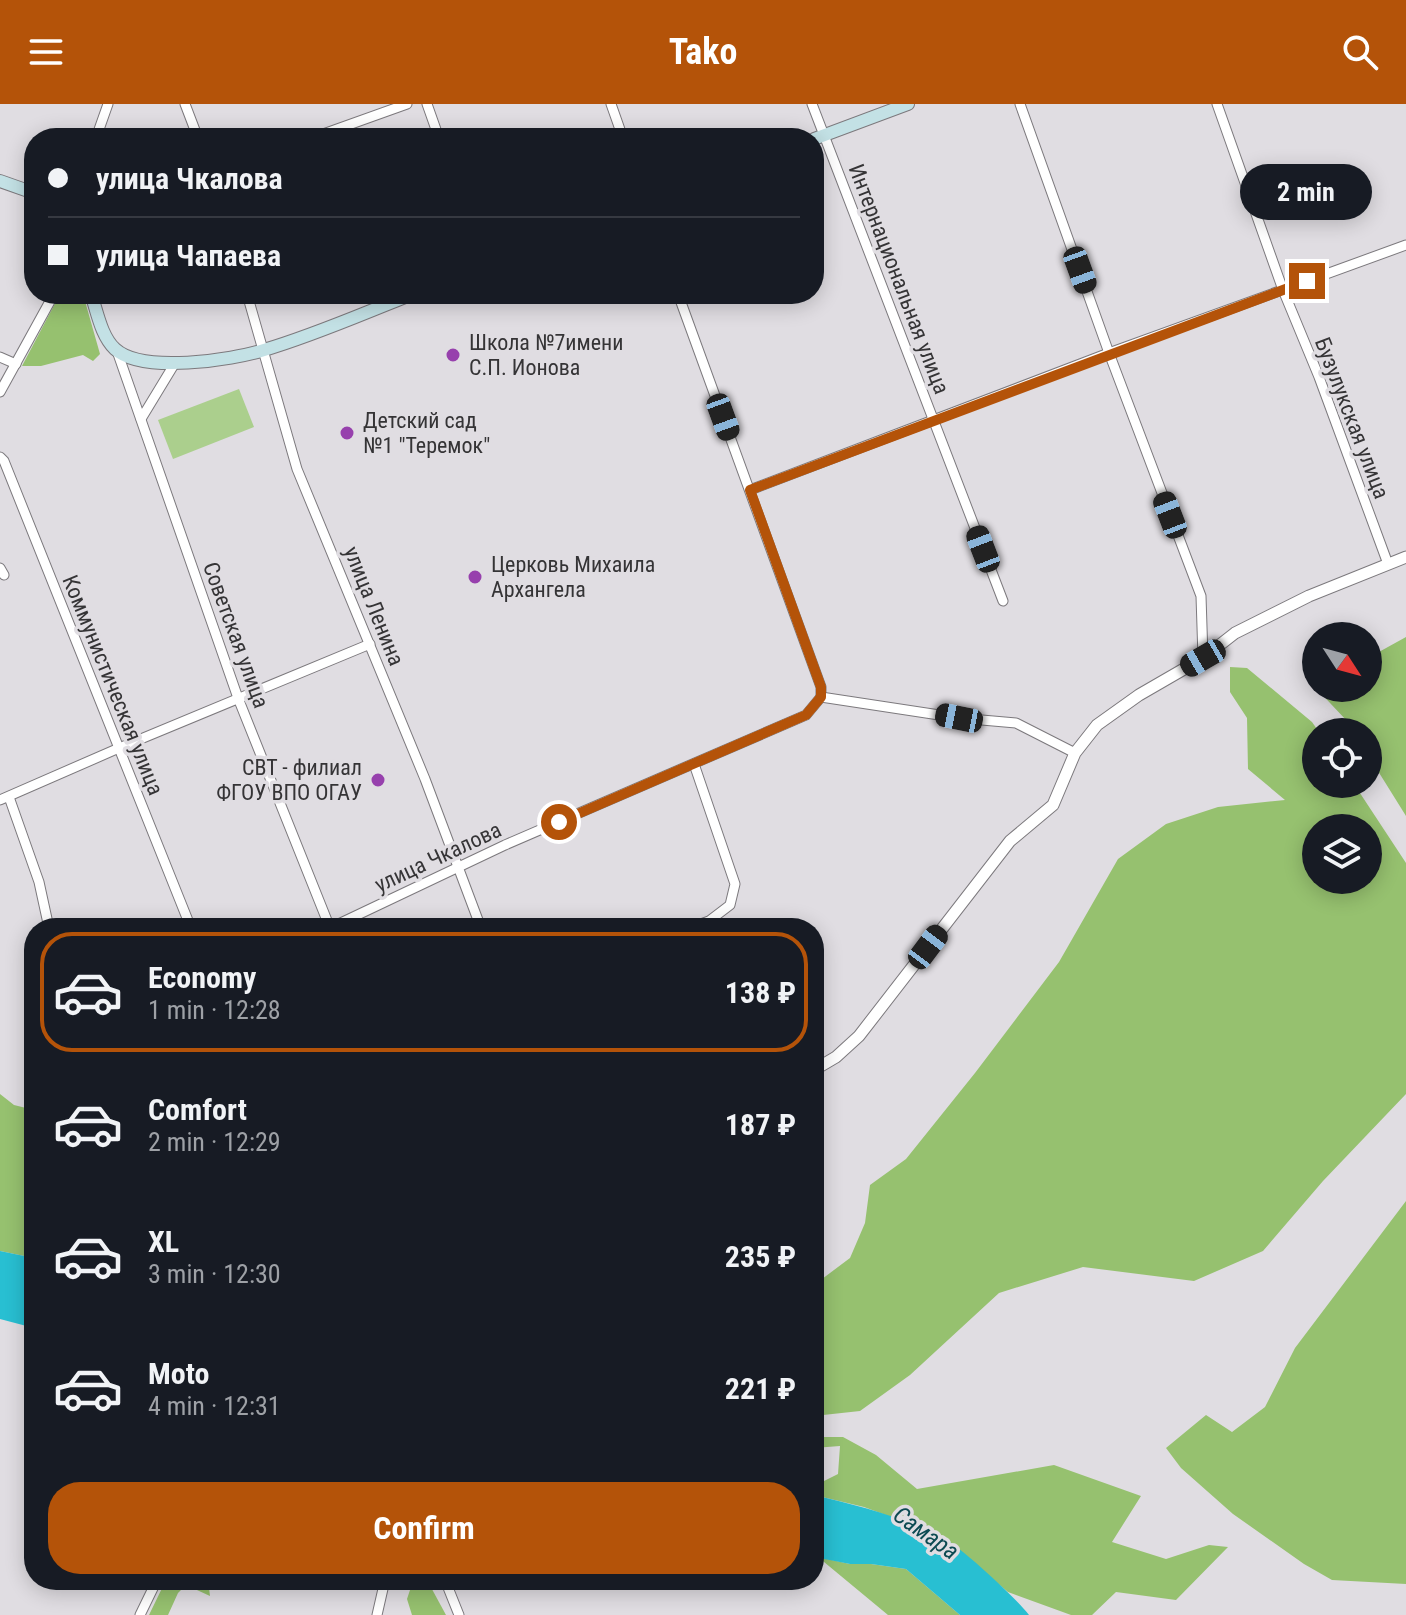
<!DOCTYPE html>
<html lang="en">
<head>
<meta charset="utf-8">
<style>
  body { margin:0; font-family:"Roboto Condensed",sans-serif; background:#242831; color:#f1f3f6; height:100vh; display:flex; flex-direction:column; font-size:30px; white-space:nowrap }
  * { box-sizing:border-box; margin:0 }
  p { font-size:26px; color:#9ea1a6 }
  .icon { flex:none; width:44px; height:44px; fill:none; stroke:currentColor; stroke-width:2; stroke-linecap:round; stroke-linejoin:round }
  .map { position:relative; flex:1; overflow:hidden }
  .sheet { position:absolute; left:24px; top:814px; width:800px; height:672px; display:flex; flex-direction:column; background:#171b24; border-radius:32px; box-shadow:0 4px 20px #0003 }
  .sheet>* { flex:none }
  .guide { position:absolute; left:24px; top:24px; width:800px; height:176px; border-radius:32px; box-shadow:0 4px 20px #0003; display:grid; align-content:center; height:176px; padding:0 24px; background:#171b24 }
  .needle { width:52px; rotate:126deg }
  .tools { position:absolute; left:1302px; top:518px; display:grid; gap:16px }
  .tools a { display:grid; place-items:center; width:80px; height:80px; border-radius:50%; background:#171b24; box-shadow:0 4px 20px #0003; font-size:40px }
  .end { position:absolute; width:36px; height:36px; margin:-18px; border:10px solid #b45309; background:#fff; box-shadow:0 0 0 4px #fff }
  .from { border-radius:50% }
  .bubble { position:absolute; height:56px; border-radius:28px; background:#171b24; box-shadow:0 4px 20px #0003; font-size:26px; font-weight:700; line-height:56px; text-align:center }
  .car { position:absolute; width:24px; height:48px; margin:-24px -12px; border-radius:10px; box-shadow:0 0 6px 2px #0007; background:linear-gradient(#222 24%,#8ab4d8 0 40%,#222 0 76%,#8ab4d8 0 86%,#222 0) }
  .guide b { display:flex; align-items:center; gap:28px; height:76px; font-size:30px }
  .guide b+b { border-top:2px solid #363941 }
  .guide i { width:20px; height:20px; background:#f1f3f6 }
  ul { padding:14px 0 0; list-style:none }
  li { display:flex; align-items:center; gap:24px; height:120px; margin:0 16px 12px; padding:0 8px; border:4px solid transparent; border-radius:32px }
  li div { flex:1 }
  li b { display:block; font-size:30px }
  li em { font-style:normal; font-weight:700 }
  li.active { border-color:#b45309 }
  li>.icon { width:72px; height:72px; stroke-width:1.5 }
  .action { display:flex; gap:16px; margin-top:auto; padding:16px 24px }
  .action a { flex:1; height:92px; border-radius:32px; background:#b45309; color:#fff; font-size:32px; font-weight:700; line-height:92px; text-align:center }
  header { display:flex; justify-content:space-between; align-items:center; height:104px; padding:0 24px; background:#b45309; color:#fff; font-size:36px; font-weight:700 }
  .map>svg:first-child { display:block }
  .green { fill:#abcf8d }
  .forest { fill:#96c16f; fill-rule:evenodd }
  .water { fill:#28bfd2 }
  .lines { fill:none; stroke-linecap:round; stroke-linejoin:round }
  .minor-casing { stroke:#7c797d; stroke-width:11 }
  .tertiary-casing { stroke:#7c797d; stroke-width:13 }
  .secondary-casing { stroke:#7c797d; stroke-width:14 }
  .minor { stroke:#fff; stroke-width:9 }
  .tertiary { stroke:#fff; stroke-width:11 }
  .secondary { stroke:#c3e1e5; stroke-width:12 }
  .route { stroke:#b45309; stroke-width:10 }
  .poi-dot { fill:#9740ad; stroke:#e0dde2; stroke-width:3 }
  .labels { text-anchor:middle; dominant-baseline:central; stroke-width:7; stroke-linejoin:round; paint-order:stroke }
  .street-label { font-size:22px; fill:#353436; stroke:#e0dde2 }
  .poi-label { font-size:22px; fill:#353436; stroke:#e0dde2; text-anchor:start }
  .water-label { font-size:24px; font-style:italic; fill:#0c4a52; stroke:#e0dde2 }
</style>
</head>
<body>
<header><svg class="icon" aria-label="menu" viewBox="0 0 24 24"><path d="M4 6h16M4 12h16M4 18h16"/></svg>Tako<svg class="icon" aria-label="search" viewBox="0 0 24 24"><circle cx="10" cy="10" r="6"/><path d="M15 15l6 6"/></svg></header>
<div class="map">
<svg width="1406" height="1511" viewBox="0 0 1406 1511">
  <rect width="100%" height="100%" fill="#e0dde2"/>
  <polygon class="green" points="239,285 254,323 173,355 158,316"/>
  <g class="forest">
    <polygon points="60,190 83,190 100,250 93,257 83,251 41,262 22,262"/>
    <polygon points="1406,533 1406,712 1368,651 1368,628 1354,628 1347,617 1314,582 1368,584 1368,554"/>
    <path d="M 1230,563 L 1247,564 L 1312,618 L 1319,628 L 1316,628 L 1316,680 L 1354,680 L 1406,759 L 1406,990 L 1323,1077 L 1263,1147 L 1194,1177 L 1083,1163 L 999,1189 L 910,1271 L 860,1307 L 814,1312 L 814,1181 L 850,1154 L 865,1119 L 870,1081 L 906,1055 L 975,969 L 1059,858 L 1118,755 L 1166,720 L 1218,703 L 1285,696 L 1248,665 L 1247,614 L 1230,588 ZM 1316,724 L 1368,724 L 1368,776 L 1316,776 Z"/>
    <polygon points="0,990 14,1001 34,1006 34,1154 0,1147"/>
    <polygon points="1406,1097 1406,1480 1332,1476 1304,1460 1233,1410 1181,1364 1166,1344 1206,1311 1232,1328 1265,1303 1295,1244"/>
    <polygon points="814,1333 843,1333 876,1351 917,1385 1054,1361 1141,1392 1112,1438 1166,1455 1209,1441 1228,1443 1176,1496 1116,1488 1092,1511 1071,1511 1008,1488 940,1431 864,1403 814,1391 814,1382 838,1370 840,1342 814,1344"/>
    <polygon points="818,1453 850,1460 871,1460 906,1465 960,1511 888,1511"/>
    <polygon points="166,1476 196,1476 209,1484 210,1492 186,1481 178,1489 168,1511 149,1511"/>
    <polygon points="427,1476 446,1511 412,1511 407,1495 412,1480"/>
  </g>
  <g class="water">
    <polygon points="0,1147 34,1154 34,1224 0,1215"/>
    <path d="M 814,1391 C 856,1401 898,1412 937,1430 C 956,1438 1016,1494 1029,1511 L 960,1511 L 906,1465 L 871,1460 L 850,1460 L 814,1453 Z"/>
  </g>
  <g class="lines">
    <defs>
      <g id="minor">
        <polyline points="185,0 198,34"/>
        <polyline points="427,0 439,34"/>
        <polyline points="611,0 623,34"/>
        <polyline points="812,0 1003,497"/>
        <polyline points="1020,0 1109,249 1201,492 1203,554"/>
        <polyline points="1217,0 1283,186 1319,273 1388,460"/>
        <polyline points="96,34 108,0"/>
        <polyline points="312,34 407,0"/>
        <polyline points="247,190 297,365 425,675 481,824"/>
        <polyline points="678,190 821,583 821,593"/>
        <polyline points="117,247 238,594 330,824"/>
        <polyline points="0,253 16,260"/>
        <polyline points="0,288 54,190"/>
        <polyline points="141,315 175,259"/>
        <polyline points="0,353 4,357 191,824"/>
        <polyline points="750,386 1109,249 1406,141"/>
        <polyline points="0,464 4,471"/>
        <polyline points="821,593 959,614 1016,619 1075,649"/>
        <polyline points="9,693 39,778 49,824"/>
        <polyline points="0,696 119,644 370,540"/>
        <polyline points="330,824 505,741 806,611 821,593"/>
        <polyline points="690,824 709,817 730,801 735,780 694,660"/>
        <polyline points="445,1476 459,1511"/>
        <polyline points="140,1511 157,1476"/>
        <polyline points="377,1511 385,1476"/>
      </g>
      <polyline id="tertiary" points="814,966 836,953 859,932 1010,737 1053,701 1075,649 1097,621 1139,591 1203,554 1235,529 1309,492 1406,453"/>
      <g id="secondary">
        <polyline points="814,35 908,0"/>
        <polyline points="0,77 34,89"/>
        <path d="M 91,190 C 97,207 101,232 115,245 C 142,270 232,256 264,246 C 315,231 364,209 413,190"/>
      </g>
    </defs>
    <use href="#minor" class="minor-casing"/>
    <use href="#tertiary" class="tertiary-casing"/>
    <use href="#secondary" class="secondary-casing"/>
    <use href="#minor" class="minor"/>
    <use href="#tertiary" class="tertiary"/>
    <use href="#secondary" class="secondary"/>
  </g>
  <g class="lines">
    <polyline class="route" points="559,718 806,611 821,593 821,583 750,386 1307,177"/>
  </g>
  <g class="poi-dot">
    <circle cx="453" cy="251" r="8"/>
    <circle cx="347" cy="329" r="8"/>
    <circle cx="475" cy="473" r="8"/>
    <circle cx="378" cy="676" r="8"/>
  </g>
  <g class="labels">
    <g class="street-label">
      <text transform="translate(899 175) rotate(69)">Интернациональная улица</text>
      <text transform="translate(1352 314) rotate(69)">Бузулукская улица</text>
      <text transform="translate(374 502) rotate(68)">улица Ленина</text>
      <text transform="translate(236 531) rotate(70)">Советская улица</text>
      <text transform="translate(113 581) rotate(68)">Коммунистическая улица</text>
      <text transform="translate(438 753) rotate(-25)">улица Чкалова</text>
    </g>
    <g class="poi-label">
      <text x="469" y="238">Школа №7имени<tspan x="469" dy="25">С.П. Ионова</tspan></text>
      <text x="363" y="316">Детский сад<tspan x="363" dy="25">№1 "Теремок"</tspan></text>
      <text x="491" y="460">Церковь Михаила<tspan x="491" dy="25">Архангела</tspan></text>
      <text x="362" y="663" text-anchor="end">СВТ - филиал<tspan x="362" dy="25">ФГОУ ВПО ОГАУ</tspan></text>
    </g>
    <g class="water-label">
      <text transform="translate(926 1429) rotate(35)">Самара</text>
    </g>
  </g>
</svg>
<div class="tools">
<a><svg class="needle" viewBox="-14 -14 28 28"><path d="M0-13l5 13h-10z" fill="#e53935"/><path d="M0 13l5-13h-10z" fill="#9ea1a6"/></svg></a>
<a><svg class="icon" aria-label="locate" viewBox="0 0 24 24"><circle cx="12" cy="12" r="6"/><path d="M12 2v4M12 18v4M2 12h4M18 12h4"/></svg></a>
<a><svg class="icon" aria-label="layers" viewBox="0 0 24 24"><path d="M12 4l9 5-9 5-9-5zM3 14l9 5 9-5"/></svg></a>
</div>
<i class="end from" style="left:559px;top:718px"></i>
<i class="end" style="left:1307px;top:177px"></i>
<div class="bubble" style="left:1240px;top:60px;width:132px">2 min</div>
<i class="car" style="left:1080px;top:166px;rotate:160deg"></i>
<i class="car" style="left:723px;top:313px;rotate:160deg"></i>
<i class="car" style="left:1170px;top:411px;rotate:339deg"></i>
<i class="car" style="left:983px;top:445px;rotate:339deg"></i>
<i class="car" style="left:1203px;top:554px;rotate:240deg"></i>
<i class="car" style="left:959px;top:614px;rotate:281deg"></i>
<i class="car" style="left:928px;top:843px;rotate:37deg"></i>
<div class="guide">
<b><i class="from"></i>улица Чкалова</b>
<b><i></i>улица Чапаева</b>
</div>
<section class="sheet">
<ul>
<li class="active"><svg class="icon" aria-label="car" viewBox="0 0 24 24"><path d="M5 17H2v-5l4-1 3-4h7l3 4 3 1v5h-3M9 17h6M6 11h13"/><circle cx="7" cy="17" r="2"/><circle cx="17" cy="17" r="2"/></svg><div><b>Economy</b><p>1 min · 12:28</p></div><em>138 ₽</em></li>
<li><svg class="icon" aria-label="car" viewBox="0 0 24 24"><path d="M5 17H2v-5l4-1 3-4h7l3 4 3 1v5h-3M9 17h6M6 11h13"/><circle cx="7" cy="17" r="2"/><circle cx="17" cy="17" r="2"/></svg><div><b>Comfort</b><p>2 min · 12:29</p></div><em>187 ₽</em></li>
<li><svg class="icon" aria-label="car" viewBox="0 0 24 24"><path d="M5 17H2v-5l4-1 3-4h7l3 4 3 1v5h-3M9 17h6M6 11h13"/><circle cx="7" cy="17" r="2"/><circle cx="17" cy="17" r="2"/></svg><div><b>XL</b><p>3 min · 12:30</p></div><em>235 ₽</em></li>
<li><svg class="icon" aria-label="car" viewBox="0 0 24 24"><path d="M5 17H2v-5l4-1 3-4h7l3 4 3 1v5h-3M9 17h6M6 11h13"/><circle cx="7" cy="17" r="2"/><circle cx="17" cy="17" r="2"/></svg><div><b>Moto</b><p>4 min · 12:31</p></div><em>221 ₽</em></li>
</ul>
<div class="action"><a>Confirm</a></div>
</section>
</div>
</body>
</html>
